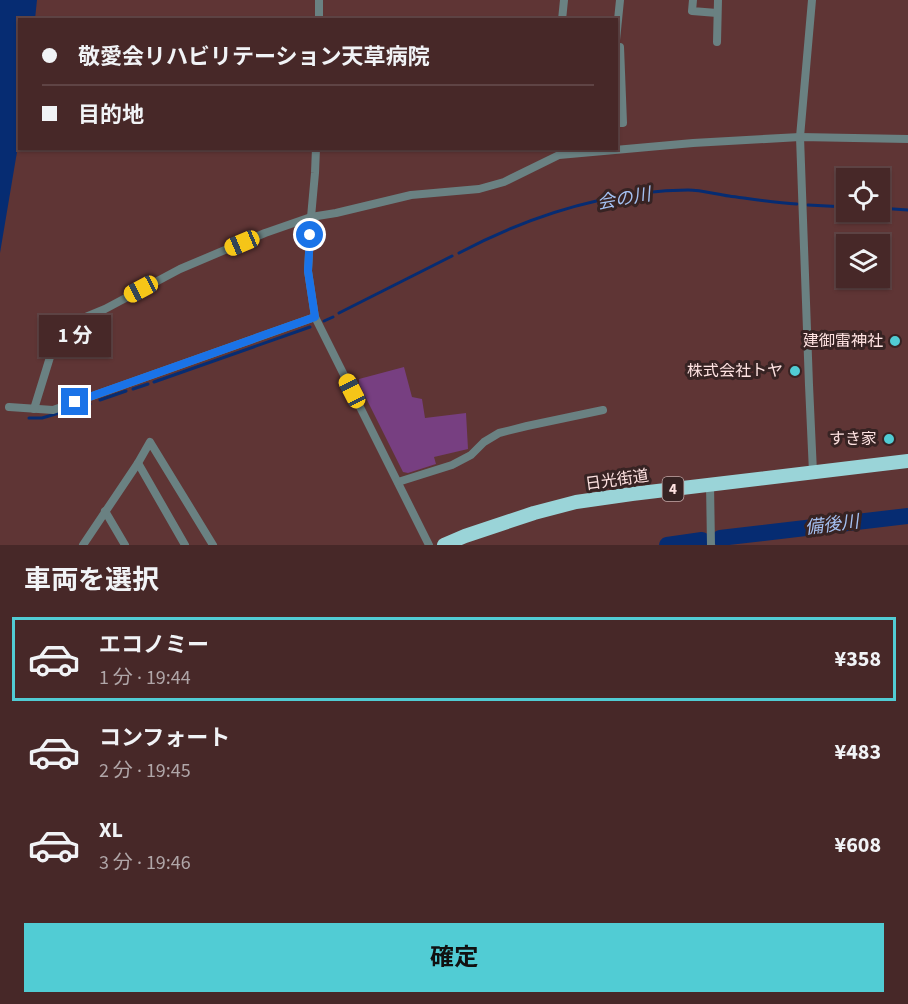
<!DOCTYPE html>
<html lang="ja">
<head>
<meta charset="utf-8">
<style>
  body { margin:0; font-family:"Source Sans 3","Noto Sans JP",sans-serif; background:#4e3030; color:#f1f3f6; height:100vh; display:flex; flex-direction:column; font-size:22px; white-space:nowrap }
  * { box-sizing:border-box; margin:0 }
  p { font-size:20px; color:#b0a6a8 }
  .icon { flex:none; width:33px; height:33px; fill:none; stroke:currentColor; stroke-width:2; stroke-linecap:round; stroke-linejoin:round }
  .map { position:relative; height:545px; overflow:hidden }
  .panel { display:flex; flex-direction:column; background:#472828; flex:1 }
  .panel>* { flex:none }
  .hud { position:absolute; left:18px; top:18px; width:600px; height:132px; border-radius:0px; box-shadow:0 2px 4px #0004,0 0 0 2px #5f4445; display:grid; align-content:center; height:132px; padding:0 24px; background:#472828 }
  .tools { position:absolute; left:836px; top:168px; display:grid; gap:12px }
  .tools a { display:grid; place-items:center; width:54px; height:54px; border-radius:0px; background:#472828; box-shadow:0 2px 4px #0004,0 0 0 2px #5f4445; font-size:30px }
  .end { position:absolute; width:27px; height:27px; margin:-14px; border:8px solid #1a73e8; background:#fff; box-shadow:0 0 0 3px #fff }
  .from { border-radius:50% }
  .bubble { position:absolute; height:42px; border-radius:0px; background:#472828; box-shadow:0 2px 4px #0004,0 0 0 2px #5f4445; font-size:20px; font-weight:700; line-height:42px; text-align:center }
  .car { position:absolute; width:18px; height:36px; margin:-18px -9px; border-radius:8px; box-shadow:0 0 4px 2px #0007; background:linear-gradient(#f5c518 24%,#345 0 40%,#f5c518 0 76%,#345 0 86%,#f5c518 0) }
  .hud b { display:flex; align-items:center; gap:21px; height:57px; font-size:22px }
  .hud b+b { border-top:2px solid #5f4445 }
  .hud i { width:15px; height:15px; background:#f1f3f6 }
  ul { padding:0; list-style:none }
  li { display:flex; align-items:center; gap:18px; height:84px; margin:0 12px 9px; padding:0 12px; border:3px solid transparent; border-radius:0px }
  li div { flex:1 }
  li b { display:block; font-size:22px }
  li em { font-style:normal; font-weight:700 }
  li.selected { border-color:#51ccd4 }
  li>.icon { width:54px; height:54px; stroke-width:1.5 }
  h2 { padding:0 24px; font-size:27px; line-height:72px }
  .button { display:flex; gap:12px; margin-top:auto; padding:12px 24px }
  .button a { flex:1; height:69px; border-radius:0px; background:#51ccd4; color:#111; font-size:24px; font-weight:700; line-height:69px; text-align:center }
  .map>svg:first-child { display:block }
  .green { fill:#773f81 }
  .water { fill:#062c72 }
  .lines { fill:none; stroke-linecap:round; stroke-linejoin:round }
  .stream { stroke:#062c72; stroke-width:3 }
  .river { stroke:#062c72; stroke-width:16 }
  .street { stroke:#6a8182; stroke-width:8 }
  .highway { stroke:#9ad4d8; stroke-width:14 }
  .route { stroke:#1a73e8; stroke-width:8 }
  .poi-dot { fill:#51ccd4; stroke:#372323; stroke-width:2 }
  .labels { text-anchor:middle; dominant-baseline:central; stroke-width:6; stroke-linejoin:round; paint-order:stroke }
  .shield { fill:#372323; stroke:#c2a8a7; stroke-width:1.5 }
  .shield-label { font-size:15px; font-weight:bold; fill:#fde1e0 }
  .poi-label { font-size:16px; fill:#fde1e0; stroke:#372323; text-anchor:end }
  .street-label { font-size:16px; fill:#fde1e0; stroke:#372323 }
  .water-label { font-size:18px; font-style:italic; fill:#a4c0f1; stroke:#372323 }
</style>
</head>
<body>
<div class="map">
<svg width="908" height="545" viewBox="0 0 908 545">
  <rect width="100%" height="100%" fill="#5f3535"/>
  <polygon class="green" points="404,367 412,397 422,399 425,418 466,413 468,449 434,457 436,464 408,473 403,472 359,384 359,379"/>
  <polygon class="water" points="0,0 37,0 35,19 20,20 19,140 0,253"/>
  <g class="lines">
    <g class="stream">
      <polyline points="808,205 846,207"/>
      <polyline points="879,208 908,210"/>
      <path d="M 459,253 C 529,216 608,191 688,190 C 701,190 715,194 729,196 C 751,199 774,203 797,204"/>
      <polyline points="339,313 452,256"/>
      <polyline points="324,321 333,317"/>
      <polyline points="154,382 310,327"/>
      <polyline points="133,389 148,384"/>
      <polyline points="100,400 126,391"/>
      <polyline points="29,418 42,418 90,404"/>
    </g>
    <g class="river">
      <polyline points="720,538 908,516"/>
      <polyline points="667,545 702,540"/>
    </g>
    <g class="street">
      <polyline points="693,0 692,11 717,13"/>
      <polyline points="812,0 800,137 809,385 813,472"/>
      <polyline points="319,20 319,0"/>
      <polyline points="562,20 564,0"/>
      <polyline points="616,40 620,0"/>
      <polyline points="717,42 718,0"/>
      <polyline points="616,47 620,47 623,123 616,123"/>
      <polyline points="316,148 315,173 311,217 308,271 315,317 429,545"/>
      <polyline points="9,407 53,410 315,317"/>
      <polyline points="34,409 59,328 105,309 180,269 265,233 311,217 336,213 411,195 479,189 504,182 559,155 693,143 800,137 908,139"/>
      <polyline points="138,463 185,545"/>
      <polyline points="398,482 452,465 471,455 484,442 499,433 527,426 603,410"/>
      <polyline points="710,484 711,545"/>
      <polyline points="105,511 125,545"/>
      <polyline points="83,545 138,463 150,442 213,545"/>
    </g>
    <polyline class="highway" points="444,545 465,536 534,513 576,502 632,494 908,461"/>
  </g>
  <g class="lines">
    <polyline class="route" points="75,402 315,317 308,271 310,235"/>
  </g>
  <g class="poi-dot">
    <circle cx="895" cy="341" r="6"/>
    <circle cx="795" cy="371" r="6"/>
    <circle cx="889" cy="439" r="6"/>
  </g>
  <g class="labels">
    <rect class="shield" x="662.5" y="477" width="21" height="24" rx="4.5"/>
    <g class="shield-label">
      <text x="673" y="489">4</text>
    </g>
    <g class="poi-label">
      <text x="883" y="341">建御雷神社</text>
      <text x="783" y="371">株式会社トヤ</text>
      <text x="877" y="439">すき家</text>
    </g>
    <g class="street-label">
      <text transform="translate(617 480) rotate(-8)">日光街道</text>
    </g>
    <g class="water-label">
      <text transform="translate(624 199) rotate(-10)">会の川</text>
      <text transform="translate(832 525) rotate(-7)">備後川</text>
    </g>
  </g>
</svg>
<div class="tools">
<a><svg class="icon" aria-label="locate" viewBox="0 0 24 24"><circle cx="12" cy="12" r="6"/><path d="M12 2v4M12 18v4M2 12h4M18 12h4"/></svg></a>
<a><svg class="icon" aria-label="layers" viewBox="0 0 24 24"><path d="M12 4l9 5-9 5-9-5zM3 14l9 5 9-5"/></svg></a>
</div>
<i class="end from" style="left:310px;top:235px"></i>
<i class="end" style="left:75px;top:402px"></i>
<div class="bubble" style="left:39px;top:315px;width:72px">1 分</div>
<i class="car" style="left:242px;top:243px;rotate:247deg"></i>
<i class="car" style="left:141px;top:289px;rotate:242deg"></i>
<i class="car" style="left:352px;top:391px;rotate:333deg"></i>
<div class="hud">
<b><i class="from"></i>敬愛会リハビリテーション天草病院</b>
<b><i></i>目的地</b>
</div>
</div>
<section class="panel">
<h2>車両を選択</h2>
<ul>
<li class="selected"><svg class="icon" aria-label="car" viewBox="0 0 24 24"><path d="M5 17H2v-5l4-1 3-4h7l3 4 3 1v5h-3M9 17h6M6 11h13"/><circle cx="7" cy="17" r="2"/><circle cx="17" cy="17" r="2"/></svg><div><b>エコノミー</b><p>1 分 · 19:44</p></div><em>¥358</em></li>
<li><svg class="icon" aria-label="car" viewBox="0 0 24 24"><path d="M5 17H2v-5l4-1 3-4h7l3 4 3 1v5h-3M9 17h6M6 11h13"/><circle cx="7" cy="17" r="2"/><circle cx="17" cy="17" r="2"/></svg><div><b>コンフォート</b><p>2 分 · 19:45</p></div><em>¥483</em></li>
<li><svg class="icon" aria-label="car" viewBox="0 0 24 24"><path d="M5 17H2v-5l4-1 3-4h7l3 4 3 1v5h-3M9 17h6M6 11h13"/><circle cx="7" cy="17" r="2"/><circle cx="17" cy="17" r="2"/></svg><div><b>XL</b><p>3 分 · 19:46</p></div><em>¥608</em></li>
</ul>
<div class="button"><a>確定</a></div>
</section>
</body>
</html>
